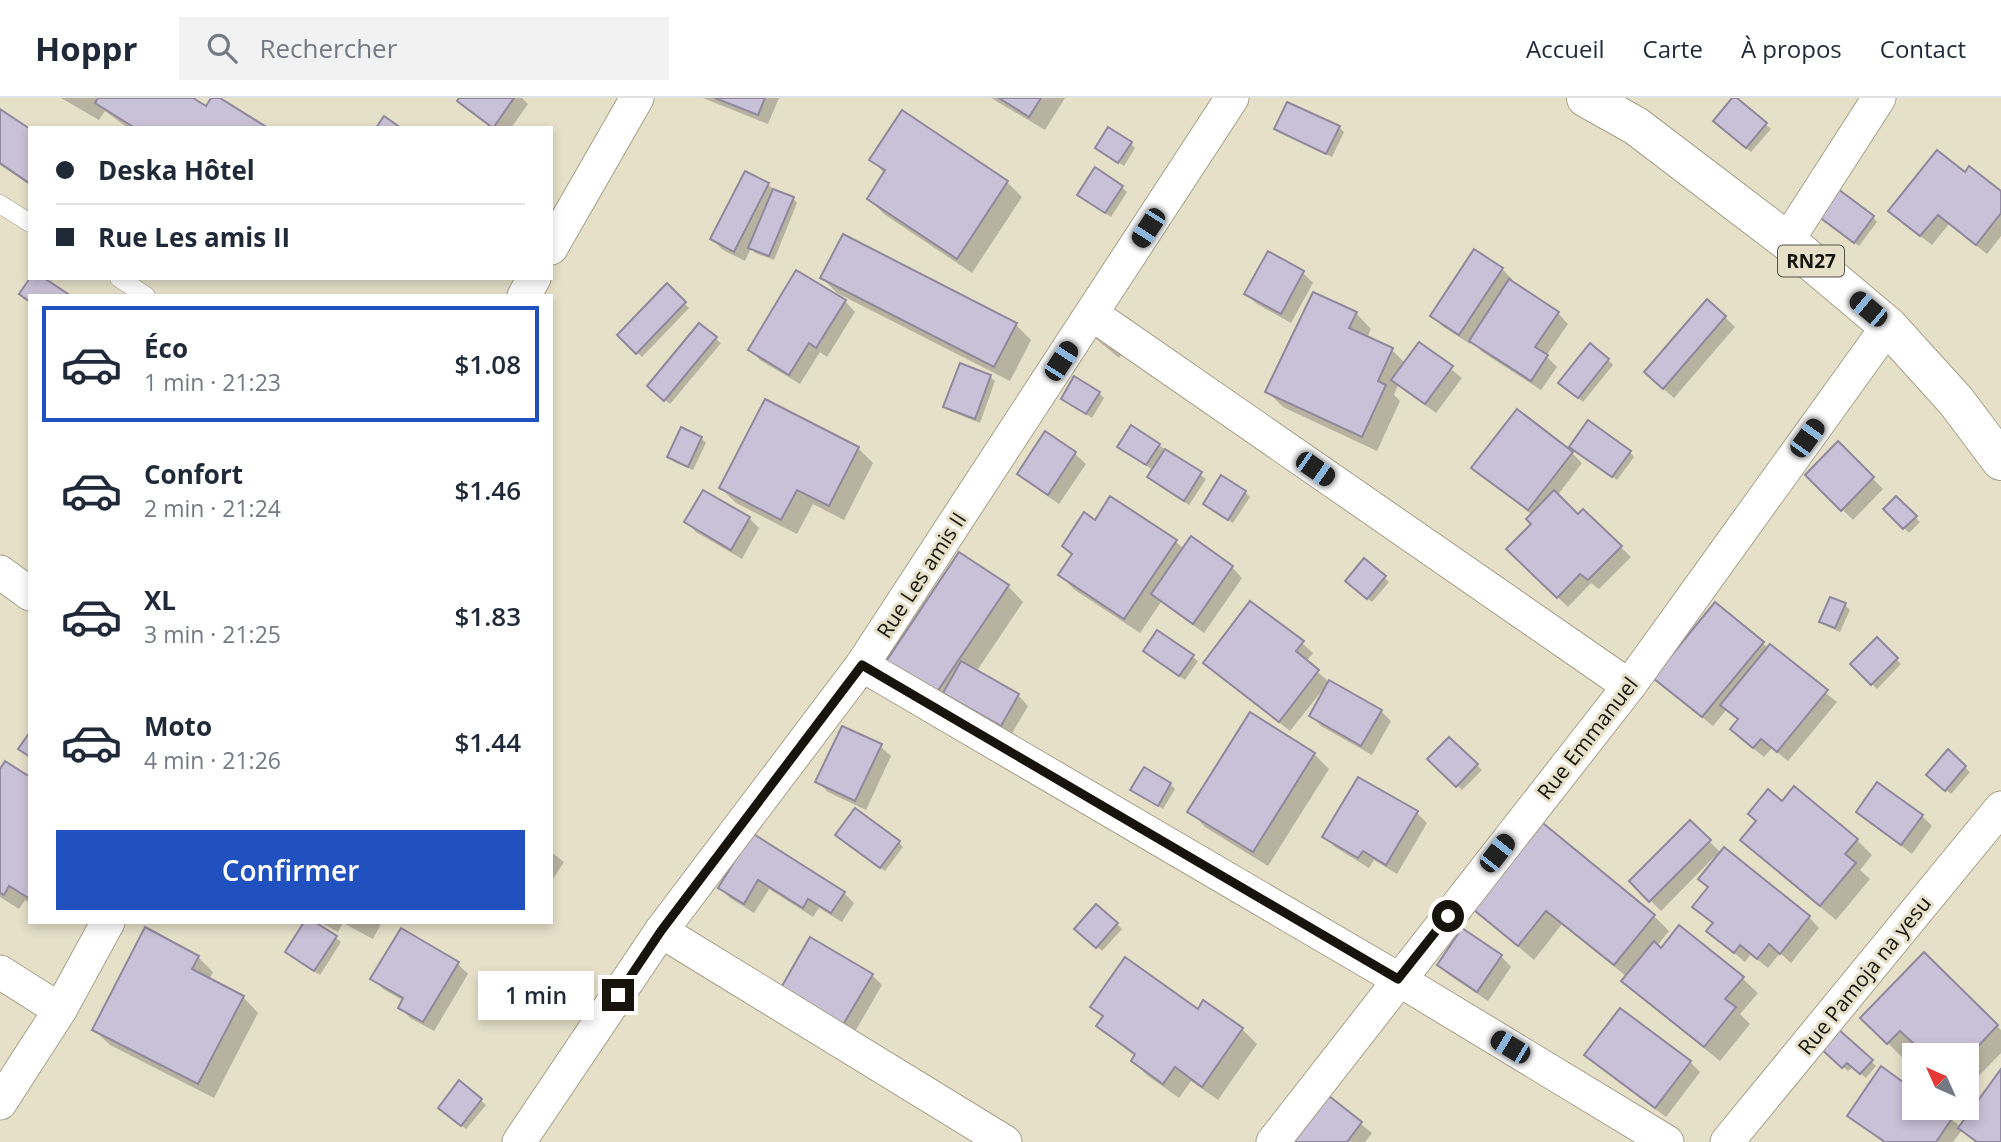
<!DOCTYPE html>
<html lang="fr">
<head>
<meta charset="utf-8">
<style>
  body { margin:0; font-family:"Open Sans",sans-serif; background:#f2f2f3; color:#1f2937; height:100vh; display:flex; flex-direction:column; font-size:26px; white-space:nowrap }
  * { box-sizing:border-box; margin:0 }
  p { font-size:23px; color:#747a83 }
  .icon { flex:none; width:38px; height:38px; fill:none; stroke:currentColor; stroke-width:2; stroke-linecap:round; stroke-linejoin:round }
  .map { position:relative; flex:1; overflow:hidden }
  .side { position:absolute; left:28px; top:196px; width:525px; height:630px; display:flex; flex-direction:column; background:#fff; border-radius:0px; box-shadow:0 4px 10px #0003 }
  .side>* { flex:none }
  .hud { position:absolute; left:28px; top:28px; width:525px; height:154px; border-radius:0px; box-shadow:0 4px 10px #0003; display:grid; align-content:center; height:154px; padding:0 28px; background:#fff }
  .needle { width:46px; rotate:315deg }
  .buttons { position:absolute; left:1902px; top:945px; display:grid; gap:14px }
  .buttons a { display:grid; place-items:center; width:77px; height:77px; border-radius:0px; background:#fff; box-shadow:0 4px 10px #0003; font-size:35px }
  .end { position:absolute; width:32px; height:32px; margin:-16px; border:9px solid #16140c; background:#fff; box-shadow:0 0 0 4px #fff }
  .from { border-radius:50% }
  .bubble { position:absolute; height:49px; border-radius:0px; background:#fff; box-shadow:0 4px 10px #0003; font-size:23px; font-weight:600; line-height:49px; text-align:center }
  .car { position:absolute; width:21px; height:42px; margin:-21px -10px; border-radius:9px; box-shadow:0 0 5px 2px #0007; background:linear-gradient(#222 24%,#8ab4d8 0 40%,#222 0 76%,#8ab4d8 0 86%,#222 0) }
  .hud b { display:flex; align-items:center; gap:24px; height:66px; font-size:26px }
  .hud b+b { border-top:2px solid #e0e1e3 }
  .hud i { width:18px; height:18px; background:#1f2937 }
  ul { padding:12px 0 0; list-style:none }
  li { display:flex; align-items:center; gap:21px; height:116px; margin:0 14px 10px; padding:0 14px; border:4px solid transparent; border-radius:0px }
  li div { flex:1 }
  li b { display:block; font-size:26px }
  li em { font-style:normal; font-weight:600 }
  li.selected { border-color:#2051be }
  li>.icon { width:63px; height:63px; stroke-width:1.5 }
  .cta { display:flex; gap:14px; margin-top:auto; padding:14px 28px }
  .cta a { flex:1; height:80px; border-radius:0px; background:#2051be; color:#fff; font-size:28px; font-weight:600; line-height:80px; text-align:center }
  header { display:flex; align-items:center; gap:42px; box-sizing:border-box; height:98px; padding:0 35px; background:#fff; border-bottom:2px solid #e0e1e3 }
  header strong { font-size:33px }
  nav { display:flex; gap:38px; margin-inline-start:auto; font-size:24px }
  .search { width:490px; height:63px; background:#f2f2f3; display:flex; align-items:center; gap:18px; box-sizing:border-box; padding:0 24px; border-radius:0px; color:#747a83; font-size:26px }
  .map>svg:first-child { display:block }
  .shadow { fill:#0003 }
  .building { fill:#c9c1d7; stroke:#90889c; stroke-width:2 }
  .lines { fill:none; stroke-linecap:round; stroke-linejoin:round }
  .lane-casing { stroke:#a5a08a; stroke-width:19 }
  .street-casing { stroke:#a5a08a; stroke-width:35 }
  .primary-casing { stroke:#a5a08a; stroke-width:40 }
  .lane { stroke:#fff; stroke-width:18 }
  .street { stroke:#fff; stroke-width:33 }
  .primary { stroke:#fff; stroke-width:38 }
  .route { stroke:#16140c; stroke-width:9 }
  .labels { text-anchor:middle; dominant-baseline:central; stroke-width:6; stroke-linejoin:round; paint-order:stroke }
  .shield { fill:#e6e0c9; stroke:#545145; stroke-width:2 }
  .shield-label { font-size:19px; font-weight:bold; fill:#16140c }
  .street-label { font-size:21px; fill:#16140c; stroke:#e6e0c9 }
</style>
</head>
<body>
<header>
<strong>Hoppr</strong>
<div class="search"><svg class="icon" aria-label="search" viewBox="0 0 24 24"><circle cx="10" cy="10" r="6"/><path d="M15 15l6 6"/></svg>Rechercher</div>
<nav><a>Accueil</a><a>Carte</a><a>À propos</a><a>Contact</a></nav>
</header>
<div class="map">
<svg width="2001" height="1044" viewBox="0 0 2001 1044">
  <rect width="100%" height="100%" fill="#e6e0c9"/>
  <g class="shadow">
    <polygon points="61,0 189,0 207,10 213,0 217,0 265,30 128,30 105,13 99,22"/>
    <polygon points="461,0 522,0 528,6 511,30 492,30 469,13 459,3"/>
    <polygon points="703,0 779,0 768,26"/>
    <polygon points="991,0 1065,0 1045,32"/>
    <polygon points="1734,0 1771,31 1751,54 1720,28"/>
    <polygon points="0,13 30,33 30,87 0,67"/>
    <polygon points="1339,29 1344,34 1332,59 1281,35 1277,31"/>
    <polygon points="1130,45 1135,50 1124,68 1097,50"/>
    <polygon points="871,61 1007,84 1022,99 972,175 884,116 869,101 885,76"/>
    <polygon points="1965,77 2001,95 2001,138 1987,156 1949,126 1932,147 1901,123"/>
    <polygon points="768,86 775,93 793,100 797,105 774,162 755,155 751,150 745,163 723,152 712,141"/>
    <polygon points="1122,89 1127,94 1111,119 1084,102"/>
    <polygon points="1821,119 1873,119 1877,124 1859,148"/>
    <polygon points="1502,171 1512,181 1511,184 1558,215 1568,226 1546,258 1557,269 1541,292 1481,253 1472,243 1470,246 1442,228 1432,217"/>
    <polygon points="1303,175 1313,185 1291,225 1257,206 1246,196"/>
    <polygon points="822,180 1016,227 1031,242 1010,283 837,195"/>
    <polygon points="667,188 689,210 642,259 619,237"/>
    <polygon points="845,203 855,214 827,259 820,254 800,286 760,262 750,251"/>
    <polygon points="1114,213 1139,233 1119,260 1095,240"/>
    <polygon points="1356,215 1371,231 1367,240 1392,252 1405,265 1420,246 1462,280 1436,315 1398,287 1394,297 1400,303 1377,353 1283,309 1267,293"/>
    <polygon points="1725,219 1735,229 1674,300 1656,284"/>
    <polygon points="699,228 721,245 670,306 654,293"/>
    <polygon points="1608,262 1613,267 1583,304 1565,289"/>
    <polygon points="990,279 995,283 980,325 950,313 945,308"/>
    <polygon points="1099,295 1104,300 1092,320 1063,301"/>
    <polygon points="1045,336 1075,356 1086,366 1059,406 1030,386 1019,376"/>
    <polygon points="701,340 706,345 693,372 674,364 670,359"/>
    <polygon points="1838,346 1883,391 1853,422 1807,377"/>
    <polygon points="1159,347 1206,381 1189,407 1154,384 1149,379 1153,372 1119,349"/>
    <polygon points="858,350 873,365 844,422 813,406 797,436 736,405 721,390"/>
    <polygon points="1576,353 1630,354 1634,359 1617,382"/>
    <polygon points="1572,355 1582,365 1557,398 1578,418 1583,413 1631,459 1599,491 1591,485 1568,509 1509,451 1533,425 1532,417 1474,369"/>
    <polygon points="1245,394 1250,399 1233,425 1210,410"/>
    <polygon points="1111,400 1176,444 1184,451 1232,469 1242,480 1204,535 1161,504 1140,535 1075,492 1060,477"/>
    <polygon points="1896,400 1920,424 1909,435 1886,411"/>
    <polygon points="749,420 759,430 742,461 696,434 686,424"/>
    <polygon points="1384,479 1389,484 1372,504 1352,487"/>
    <polygon points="1008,488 1023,504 976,574 1018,597 1028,608 1011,637 901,583"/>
    <polygon points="1845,507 1850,512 1840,534 1826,528 1821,524"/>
    <polygon points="1157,534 1198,563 1185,582 1150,557"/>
    <polygon points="1877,542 1901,566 1877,591 1852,566"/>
    <polygon points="1302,545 1313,555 1306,564 1328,583 1381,613 1391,623 1372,657 1321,628 1311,617 1326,590 1325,589 1290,633 1205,565"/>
    <polygon points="1762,545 1837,604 1788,663 1772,650 1764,659 1742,641 1732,631 1739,622 1727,611 1713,628 1666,590"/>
    <polygon points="1449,641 1482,672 1462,692 1430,661"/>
    <polygon points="880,648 891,658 866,712 828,694 817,683"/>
    <polygon points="1948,654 1970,674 1951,696 1933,681"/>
    <polygon points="1314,656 1329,671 1268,768 1205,729 1190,713"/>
    <polygon points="0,674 30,681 30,805 25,802 19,811 0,799"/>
    <polygon points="1358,681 1417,715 1427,725 1397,776 1374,762 1369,770 1335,749 1325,739"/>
    <polygon points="1170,686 1175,691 1163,711 1133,692"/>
    <polygon points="1782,706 1857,742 1872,757 1860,772 1870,781 1836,822 1758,757 1742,742"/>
    <polygon points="1858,713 1922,718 1932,728 1912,756"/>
    <polygon points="1690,724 1721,755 1809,819 1819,830 1791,865 1780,855 1768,870 1751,856 1745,864 1709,833 1714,826 1694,809 1709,790 1717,760 1715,758 1661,813 1631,783"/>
    <polygon points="753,738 844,795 854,805 842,824 819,810 813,819 769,791 754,815 730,800 720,790"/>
    <polygon points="842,742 899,744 903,749 885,773"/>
    <polygon points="551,754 564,764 551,784"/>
    <polygon points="1465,803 1654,818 1669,833 1657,848 1661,852 1742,880 1758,895 1740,916 1750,926 1720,963 1639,898 1624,883 1627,879 1562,826 1534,862"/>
    <polygon points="319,824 382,824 373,841 343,825 338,834"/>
    <polygon points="1117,826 1122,831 1102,853 1082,835"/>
    <polygon points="336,840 341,844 320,877 292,859"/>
    <polygon points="1924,857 2001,932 2001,955 1967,990 1967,957 1928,957 1917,947 1903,960 1862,920"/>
    <polygon points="1501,858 1511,869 1488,903 1449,877 1439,867"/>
    <polygon points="198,859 213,874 209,882 243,899 258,915 214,1000 110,947 94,932"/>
    <polygon points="458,866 468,876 434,933 410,920 400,909 404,903 383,891 373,880"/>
    <polygon points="872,877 882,887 842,956 781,921"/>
    <polygon points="1204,904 1242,931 1257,946 1218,1002 1191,983 1179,1000 1148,978 1133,963 1136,959 1114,942 1098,927 1104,920 1092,908 1198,913"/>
    <polygon points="1837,932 1876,968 1866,980 1853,969 1848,973 1826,954"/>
    <polygon points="1587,957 1690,964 1700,974 1666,1019 1597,967"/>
    <polygon points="1882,971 1914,994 1914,1010 1937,1010 1961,1029 2001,974 2001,1044 1975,1044 1962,1032 1953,1044 1883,1044 1850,1018"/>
    <polygon points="460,985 486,1007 466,1031 445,1014"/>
    <polygon points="1330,1001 1372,1035 1365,1044 1297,1044"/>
  </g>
  <g class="building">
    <polygon points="98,0 193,0 206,8 211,0 220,0 268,30 135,30 95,5"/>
    <polygon points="459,0 514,0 493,30 457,3"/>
    <polygon points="715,0 765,0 758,17"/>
    <polygon points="999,0 1041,0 1029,19"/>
    <polygon points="1732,0 1737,0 1767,25 1746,50 1713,23"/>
    <polygon points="1287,4 1340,28 1326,56 1274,31"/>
    <polygon points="0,11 30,31 29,85 0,65"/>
    <polygon points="902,12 1008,83 957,161 867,101 885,72 869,62"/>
    <polygon points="384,18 401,30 376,30"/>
    <polygon points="1108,29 1132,44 1118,65 1095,50"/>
    <polygon points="1937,52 1965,74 1969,68 2001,93 2001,115 1976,147 1938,117 1920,138 1888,113"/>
    <polygon points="1095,69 1123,88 1105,115 1077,97"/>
    <polygon points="745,73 769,85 734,154 710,141"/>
    <polygon points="1834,88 1874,118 1854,145 1814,115"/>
    <polygon points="773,91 794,99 769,158 748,150"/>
    <polygon points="843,136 1017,225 994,269 820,180"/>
    <polygon points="1474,151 1503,170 1459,237 1430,218"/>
    <polygon points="1268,153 1304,173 1281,216 1244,196"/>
    <polygon points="796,172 846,202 816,250 809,245 789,277 748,252"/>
    <polygon points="30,180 44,180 71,198 30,198 30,204 19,196"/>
    <polygon points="1509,181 1559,214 1535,249 1548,257 1531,283 1469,243"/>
    <polygon points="667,185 686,204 636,256 617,237"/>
    <polygon points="1313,194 1357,214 1349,230 1393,250 1378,283 1386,287 1362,339 1265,294"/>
    <polygon points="1707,201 1726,218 1663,291 1644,274"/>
    <polygon points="699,225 717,239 664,303 647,288"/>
    <polygon points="1419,244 1453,268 1425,306 1391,282"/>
    <polygon points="1590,245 1609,261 1578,300 1558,285"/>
    <polygon points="960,265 991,277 975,321 943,309"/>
    <polygon points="1074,278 1100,294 1086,316 1061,301"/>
    <polygon points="765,301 859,349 829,408 797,392 781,422 719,390"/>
    <polygon points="1517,311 1573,354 1528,412 1471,370"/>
    <polygon points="1588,322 1631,353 1612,379 1569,349"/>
    <polygon points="1131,327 1160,346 1146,367 1117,349"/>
    <polygon points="681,329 702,339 688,369 667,359"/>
    <polygon points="1045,333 1076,354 1048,397 1017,376"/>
    <polygon points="1838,343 1874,379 1841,413 1805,377"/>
    <polygon points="1165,351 1202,374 1184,403 1147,379"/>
    <polygon points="1221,377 1246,393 1228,422 1203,406"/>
    <polygon points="703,392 750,419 731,452 684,424"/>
    <polygon points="1554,392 1578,416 1583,411 1622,448 1588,482 1580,476 1557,500 1506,451 1531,426 1526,421"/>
    <polygon points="1110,398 1177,442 1124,521 1058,477 1072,456 1062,448 1084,414 1095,422"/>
    <polygon points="1896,398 1917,418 1903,431 1883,411"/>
    <polygon points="1191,438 1233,468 1193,526 1151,496"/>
    <polygon points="959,454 1009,487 933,600 883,568"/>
    <polygon points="1364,460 1386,478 1367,501 1345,483"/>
    <polygon points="1830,499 1846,505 1835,530 1819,524"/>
    <polygon points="1250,503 1304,543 1296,553 1319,572 1279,624 1203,565"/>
    <polygon points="1715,504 1764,544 1702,619 1653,580"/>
    <polygon points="1157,532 1194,557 1179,578 1143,553"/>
    <polygon points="1877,539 1898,560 1871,587 1850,566"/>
    <polygon points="1770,546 1828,592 1777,654 1761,641 1753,650 1730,631 1738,621 1720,607"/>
    <polygon points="961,563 1019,596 1001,628 943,595"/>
    <polygon points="1329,582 1382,612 1361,648 1309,618"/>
    <polygon points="1250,614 1315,655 1253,754 1187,714"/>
    <polygon points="842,628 882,646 855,703 815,684"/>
    <polygon points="30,634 30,659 18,651"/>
    <polygon points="1449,639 1478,666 1456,689 1427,661"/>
    <polygon points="1948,651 1966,668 1945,693 1926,677"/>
    <polygon points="5,663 30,679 30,801 9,788 4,797 0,795 0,671"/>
    <polygon points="1144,669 1171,685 1158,708 1130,692"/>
    <polygon points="1358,679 1418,713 1386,767 1363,753 1358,760 1322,739"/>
    <polygon points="1877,684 1923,717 1901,747 1856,714"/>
    <polygon points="1794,688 1858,741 1845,756 1856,765 1820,808 1740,742 1756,723 1748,716 1768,691 1782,703"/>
    <polygon points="855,710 900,743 880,770 835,737"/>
    <polygon points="1533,717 1655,817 1614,867 1546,813 1518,848 1463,803"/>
    <polygon points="1690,722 1711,742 1649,804 1629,783"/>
    <polygon points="752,735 845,794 831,815 808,801 803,810 758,782 744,806 718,790"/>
    <polygon points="1724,749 1810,818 1780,856 1769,846 1757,861 1740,847 1734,855 1706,833 1713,825 1692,809 1708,789 1698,781"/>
    <polygon points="1096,806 1118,825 1096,850 1074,831"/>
    <polygon points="304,824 315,824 337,838 314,873 285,854"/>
    <polygon points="1679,827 1744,879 1725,901 1736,909 1704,949 1621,883 1654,843 1661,850"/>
    <polygon points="145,829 199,858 192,871 244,898 198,986 92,932"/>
    <polygon points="401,830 459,864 423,924 398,910 403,900 370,881"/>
    <polygon points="1462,830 1502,857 1477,894 1437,867"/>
    <polygon points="810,839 873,876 831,947 769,911"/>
    <polygon points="1924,854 1998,927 1967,960 1967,957 1926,957 1900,933 1887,946 1860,920"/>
    <polygon points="1125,859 1198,911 1203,902 1243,930 1202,989 1175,969 1163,986 1131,963 1135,956 1096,928 1103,918 1090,909"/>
    <polygon points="1620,910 1691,963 1655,1010 1584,957"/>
    <polygon points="1837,930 1873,962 1860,976 1847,965 1842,970 1819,949"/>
    <polygon points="1881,968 1914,992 1914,1010 1940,1010 1953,1019 1936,1044 1885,1044 1847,1018"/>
    <polygon points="2001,971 2001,1044 1977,1044 1958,1030"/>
    <polygon points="459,982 482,1001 461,1028 438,1010"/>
    <polygon points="1329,998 1362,1024 1347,1044 1294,1044"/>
  </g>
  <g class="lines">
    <defs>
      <g id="lane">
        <polyline points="0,106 30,125"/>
        <polyline points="119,180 146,198"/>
      </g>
      <g id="street">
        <polyline points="1787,143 1879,0"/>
        <polyline points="551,150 637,0"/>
        <polyline points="524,198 534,180"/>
        <polyline points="1092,216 1629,588"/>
        <polyline points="0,474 30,496"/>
        <polyline points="862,567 1398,881 1667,1044"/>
        <polyline points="661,833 1005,1044"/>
        <polyline points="0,874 60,912"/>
        <polyline points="0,1005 60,912 108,824"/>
        <polyline points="519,1044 661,833 862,567 1232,0"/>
        <polyline points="1273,1044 1629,588 1888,228"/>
        <polyline points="1727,1044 2001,710"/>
      </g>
      <polyline id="primary" points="1586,0 1636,28 1787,143 1888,228 1956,303 2001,363"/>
    </defs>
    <use href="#lane" class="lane-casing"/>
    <use href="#street" class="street-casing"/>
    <use href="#primary" class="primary-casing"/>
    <use href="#lane" class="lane"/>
    <use href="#street" class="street"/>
    <use href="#primary" class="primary"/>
  </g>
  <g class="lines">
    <polyline class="route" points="618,897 661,833 862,567 1398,881 1448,818"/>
  </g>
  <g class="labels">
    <rect class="shield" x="1778" y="147.5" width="66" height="31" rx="5"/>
    <g class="shield-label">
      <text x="1811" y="163">RN27</text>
    </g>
    <g class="street-label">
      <text transform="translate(921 477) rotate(-57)">Rue Les amis II</text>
      <text transform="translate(1587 640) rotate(-52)">Rue Emmanuel</text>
      <text transform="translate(1864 877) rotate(-51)">Rue Pamoja na yesu</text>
    </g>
  </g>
</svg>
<div class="buttons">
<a><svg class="needle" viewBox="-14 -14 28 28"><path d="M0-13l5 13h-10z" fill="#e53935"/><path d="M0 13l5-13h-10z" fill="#747a83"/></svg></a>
</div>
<i class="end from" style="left:1448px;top:818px"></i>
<i class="end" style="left:618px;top:897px"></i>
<div class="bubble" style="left:478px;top:873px;width:116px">1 min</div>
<i class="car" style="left:1148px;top:130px;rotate:213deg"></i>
<i class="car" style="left:1868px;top:211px;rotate:310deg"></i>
<i class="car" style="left:1061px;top:263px;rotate:33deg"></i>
<i class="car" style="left:1807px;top:340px;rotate:36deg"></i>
<i class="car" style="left:1315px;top:371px;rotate:125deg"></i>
<i class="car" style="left:1497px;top:755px;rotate:38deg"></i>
<i class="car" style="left:1510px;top:949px;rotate:301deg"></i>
<div class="hud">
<b><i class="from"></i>Deska Hôtel</b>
<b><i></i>Rue Les amis II</b>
</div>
<section class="side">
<ul>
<li class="selected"><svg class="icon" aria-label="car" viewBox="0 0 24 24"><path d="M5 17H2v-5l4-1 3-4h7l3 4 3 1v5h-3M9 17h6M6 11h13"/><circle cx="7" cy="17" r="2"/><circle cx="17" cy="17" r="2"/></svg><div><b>Éco</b><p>1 min · 21:23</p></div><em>$1.08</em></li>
<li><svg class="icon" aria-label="car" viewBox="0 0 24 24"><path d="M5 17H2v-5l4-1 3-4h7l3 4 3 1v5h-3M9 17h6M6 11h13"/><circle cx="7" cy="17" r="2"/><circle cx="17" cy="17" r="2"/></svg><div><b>Confort</b><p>2 min · 21:24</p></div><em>$1.46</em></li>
<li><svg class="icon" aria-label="car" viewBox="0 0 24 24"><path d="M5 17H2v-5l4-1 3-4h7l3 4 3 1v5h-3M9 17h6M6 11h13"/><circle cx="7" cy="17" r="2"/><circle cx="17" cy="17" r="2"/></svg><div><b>XL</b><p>3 min · 21:25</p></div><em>$1.83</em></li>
<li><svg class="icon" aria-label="car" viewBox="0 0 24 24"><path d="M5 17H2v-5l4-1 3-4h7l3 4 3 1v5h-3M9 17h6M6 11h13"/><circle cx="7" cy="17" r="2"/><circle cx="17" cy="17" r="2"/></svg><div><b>Moto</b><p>4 min · 21:26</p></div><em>$1.44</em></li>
</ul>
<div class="cta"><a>Confirmer</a></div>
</section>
</div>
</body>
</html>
